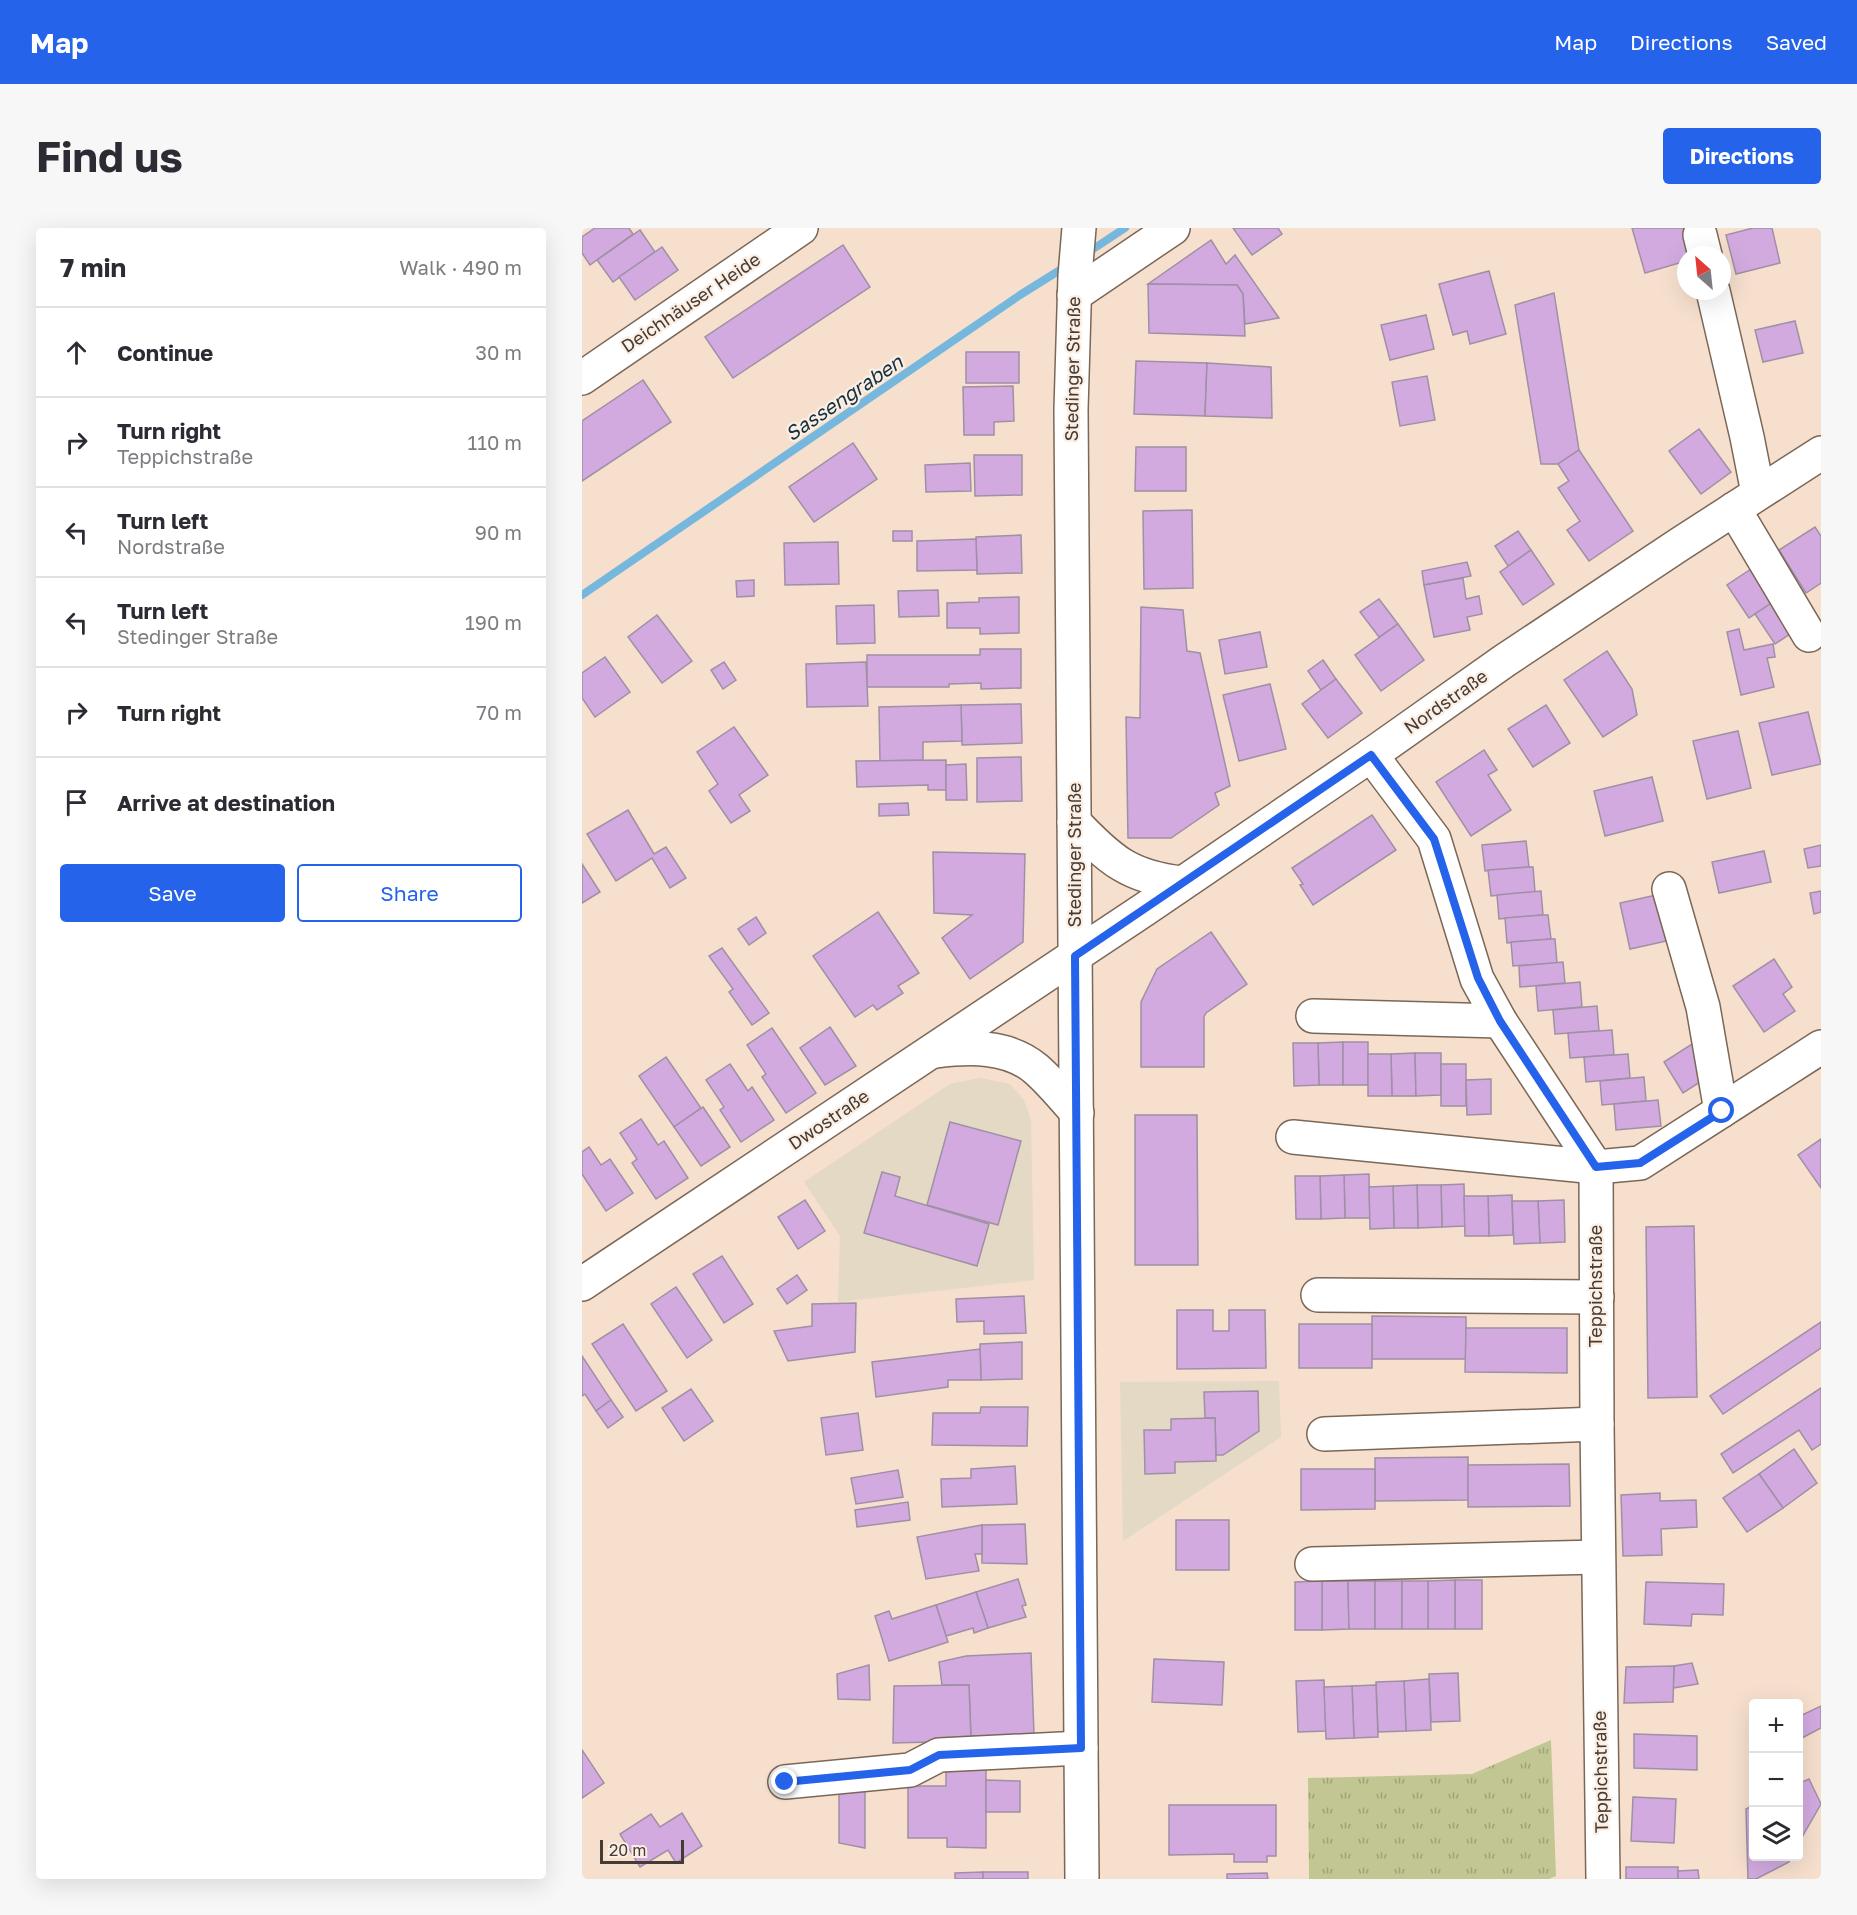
<!DOCTYPE html>
<meta charset="utf-8">
<style>
body{margin:0;font-family:"Golos Text",sans-serif;background:#f7f7f7;color:#2b2b33}
.controls{position:absolute;right:18px;bottom:18px;display:grid;overflow:hidden;border-radius:6px;box-shadow:0 6px 24px #0002}
.controls button{width:54px;height:54px;display:grid;place-items:center;padding:0;border:0;border-bottom:2px solid #e1e1e2;background:#fff;color:#2b2b33;font:30px sans-serif}
.compass{position:absolute;left:1095px;top:18px;width:54px;height:54px;border-radius:50%;background:#fff;box-shadow:0 6px 24px #0002;rotate:333deg}
.scale{position:absolute;left:18px;bottom:15px;width:84px;box-sizing:border-box;padding-left:6px;border:3px solid #443b34;border-top:0;font-size:16px;line-height:21px;white-space:nowrap;color:#443b34;-webkit-text-stroke:4px #fceee3;paint-order:stroke}
.stop{position:absolute;width:18px;height:18px;margin:-14px;border:4px solid #2563eb;border-radius:50%;background:#fff}
.stop.end{background:#2563eb;border-color:#fff;box-shadow:0 2px 6px #0008}
.list{margin:0;padding:0;list-style:none}
h2{display:flex;justify-content:space-between;align-items:center;height:78px;margin:0;padding:0 24px;font-size:26px}
h2 small{font-size:20px;font-weight:400;color:#7c7c81}
.list li{display:grid;grid-template-columns:39px 1fr auto;gap:18px;align-items:center;box-sizing:border-box;height:90px;padding:0 24px;border-top:2px solid #e1e1e2}
.list b{display:block;font-size:22px;white-space:nowrap}
.list p{margin:0;font-size:20px;white-space:nowrap;color:#7c7c81}
.list em{font-size:20px;font-style:normal;color:#7c7c81}
.actions{display:flex;gap:12px;padding:18px 24px}
.actions a{flex:1;padding:14px 0;border:2px solid #2563eb;border-radius:6px;text-align:center;font-size:21px;color:#2563eb}
.actions .main{background:#2563eb;color:#fff}
.icon{flex:none;width:33px;height:33px;fill:none;stroke:currentColor;stroke-width:2;stroke-linecap:round;stroke-linejoin:round}
.map{position:relative;flex:none;width:1239px;height:1651px;overflow:hidden;border-radius:6px}
header{display:flex;align-items:center;gap:36px;box-sizing:border-box;height:84px;padding:0 30px;background:#2563eb;color:#fff}
header strong{font-size:28px}
nav{display:flex;gap:33px;margin-inline-start:auto;font-size:21px}
.intro{display:flex;align-items:center;justify-content:space-between;box-sizing:border-box;height:144px;padding:0 36px}
h1{margin:0;font-size:42px}
.button{padding:15px 27px;border-radius:6px;background:#2563eb;color:#fff;font-size:21px;font-weight:700}
main{display:flex;gap:36px;padding:0 36px}
aside{flex:1;background:#fff;border-radius:6px;box-shadow:0 6px 24px #0002}
.map>svg:first-child{display:block}
.commercial{fill:#e3d9c4}
.park{fill:url(#park-tufts)}
.lines{fill:none;stroke-linecap:round;stroke-linejoin:round}
.stream{stroke:#76b7de;stroke-width:8}
.building{fill:#d2aae0;stroke:#9f90a5;stroke-width:1.5}
.minor-casing{stroke:#7b6757;stroke-width:36}
.major-casing{stroke:#7b6757;stroke-width:36}
.minor{stroke:#fff;stroke-width:33}
.major{stroke:#fff;stroke-width:33}
.route{stroke:#2563eb;stroke-width:8}
.labels{text-anchor:middle;stroke-width:4.5;stroke-linejoin:round;paint-order:stroke}
.street-label{font-size:18px;fill:#443b34;stroke:#fceee3}
.water-label{font-size:20px;font-style:italic;fill:#133141;stroke:#fceee3}
</style>
<header>
<strong>Map</strong>
<nav><a>Map</a><a>Directions</a><a>Saved</a></nav>
</header>
<div class="intro"><h1>Find us</h1><a class="button">Directions</a></div>
<main>
<aside>
<h2>7 min<small>Walk · 490 m</small></h2>
<ul class="list">
<li><svg class="icon" aria-label="ahead" viewBox="0 0 24 24"><path d="M12 20V5M6 11l6-6 6 6"/></svg><div><b>Continue</b></div><em>30 m</em></li>
<li><svg class="icon" aria-label="right" viewBox="0 0 24 24"><path d="M7 20v-9h11M14 6l5 5-5 5"/></svg><div><b>Turn right</b><p>Teppichstraße</p></div><em>110 m</em></li>
<li><svg class="icon" aria-label="left" viewBox="0 0 24 24"><path d="M17 20v-9H6M10 6l-5 5 5 5"/></svg><div><b>Turn left</b><p>Nordstraße</p></div><em>90 m</em></li>
<li><svg class="icon" aria-label="left" viewBox="0 0 24 24"><path d="M17 20v-9H6M10 6l-5 5 5 5"/></svg><div><b>Turn left</b><p>Stedinger Straße</p></div><em>190 m</em></li>
<li><svg class="icon" aria-label="right" viewBox="0 0 24 24"><path d="M7 20v-9h11M14 6l5 5-5 5"/></svg><div><b>Turn right</b></div><em>70 m</em></li>
<li><svg class="icon" aria-label="arrive" viewBox="0 0 24 24"><path d="M6 21V4h12l-3 4 3 4H6"/></svg><div><b>Arrive at destination</b></div></li>
</ul>
<div class="actions"><a class="main">Save</a><a>Share</a></div>
</aside>
<div class="map">
<svg width="1239" height="1651" viewBox="0 0 1239 1651">
<defs>
<pattern id="park-tufts" width="24" height="20" patternUnits="userSpaceOnUse" patternTransform="scale(1.5)"><rect width="24" height="20" fill="#c2c693"/><path d="M3 7l-1-3M5 7V3M7 7l1-3M15 17l-1-3M17 17v-4M19 17l1-3" fill="none" stroke="#9fa279"/></pattern>
</defs>
<rect width="100%" height="100%" fill="#f6dfcd"/>
<!-- commercial -->
<g class="commercial">
<polygon points="398,850 428,856 442,872 449,892 452,1052 256,1074 258,1008 222,954 368,856"/>
<polygon points="697,1153 699,1209 541,1313 538,1154"/>
</g>
<!-- park -->
<polygon class="park" points="969,1512 974,1648 967,1651 727,1651 726,1550 890,1546"/>
<g class="lines">
<!-- stream -->
<g class="stream">
<polyline points="505,25 543,0"/>
<polyline points="0,367 438,67 486,37"/>
</g>
</g>
<!-- building -->
<g class="building">
<polygon points="13,0 47,0 51,6 8,37 0,25 0,9"/>
<polygon points="651,0 696,0 700,6 670,27"/>
<polygon points="1050,0 1105,0 1113,27 1104,27 1104,33 1063,45"/>
<polygon points="1171,0 1190,0 1198,35 1154,46 1144,7"/>
<polygon points="58,2 73,24 31,54 15,32"/>
<polygon points="629,12 644,36 653,27 697,90 663,96 661,66 655,57 566,56"/>
<polygon points="261,17 288,59 151,150 123,109"/>
<polygon points="80,19 96,42 53,72 37,49"/>
<polygon points="907,43 924,106 888,116 885,103 871,107 857,56"/>
<polygon points="566,56 655,57 661,66 663,108 567,105"/>
<polygon points="972,65 997,222 976,236 959,236 933,77"/>
<polygon points="844,87 852,121 808,132 799,97"/>
<polygon points="1213,93 1221,125 1181,134 1173,102"/>
<rect x="384" y="124" width="53" height="31"/>
<polygon points="554,133 625,135 623,188 552,186"/>
<polygon points="625,135 689,139 690,190 623,188"/>
<polygon points="845,148 853,192 818,198 810,154"/>
<polygon points="61,152 89,194 0,253 0,193"/>
<polygon points="431,158 432,193 412,194 412,207 382,207 381,159"/>
<polygon points="1117,201 1149,244 1119,266 1087,223"/>
<polygon points="271,215 295,251 232,294 207,259"/>
<polygon points="554,219 604,219 604,263 553,263"/>
<polygon points="997,222 1051,303 1007,333 985,302 998,293 976,260 987,253 976,236"/>
<polygon points="392,227 440,227 440,267 393,268"/>
<polygon points="388,235 389,263 344,264 343,237"/>
<polygon points="610,282 611,360 562,361 561,283"/>
<polygon points="1233,299 1239,308 1239,355 1224,365 1197,322"/>
<rect x="311" y="303" width="19" height="10"/>
<polygon points="936,303 949,322 926,338 913,318"/>
<polygon points="439,307 440,345 395,346 394,309"/>
<polygon points="394,311 395,342 335,343 335,313"/>
<polygon points="256,314 257,356 203,357 202,315"/>
<polygon points="949,322 972,356 941,377 918,344"/>
<polygon points="885,334 889,348 842,357 840,343"/>
<polygon points="1175,337 1197,370 1167,390 1145,357"/>
<polygon points="881,350 884,371 897,368 900,386 885,389 888,402 852,409 842,357"/>
<polygon points="172,352 172,368 155,369 154,353"/>
<polygon points="356,362 357,388 317,389 316,363"/>
<polygon points="437,369 437,405 398,406 398,400 365,400 365,375 397,374 397,370"/>
<polygon points="1197,370 1217,400 1193,416 1173,386"/>
<polygon points="797,371 816,396 797,409 778,384"/>
<polygon points="292,377 293,415 255,416 254,378"/>
<polygon points="559,379 601,382 605,423 618,425 648,558 633,565 637,577 589,610 546,610 544,489 558,490"/>
<polygon points="75,387 110,433 80,455 46,409"/>
<polygon points="816,396 842,432 799,463 773,427"/>
<polygon points="1157,401 1162,422 1191,416 1193,429 1185,430 1192,459 1159,467 1145,404"/>
<polygon points="678,404 685,439 643,446 637,412"/>
<polygon points="398,421 439,421 439,460 399,461 399,455 367,456 367,459 285,459 285,427 398,427"/>
<polygon points="1025,423 1050,461 1055,487 1021,509 982,452"/>
<polygon points="23,429 48,464 13,489 0,470 0,445"/>
<polygon points="741,432 754,451 739,462 726,443"/>
<polygon points="142,434 154,452 141,461 129,442"/>
<polygon points="284,434 286,478 225,479 224,436"/>
<polygon points="754,451 780,485 746,510 720,476"/>
<polygon points="688,456 704,521 657,533 641,467"/>
<polygon points="439,476 440,515 380,517 379,477"/>
<polygon points="379,477 380,513 341,514 341,532 298,533 297,479"/>
<polygon points="964,477 988,515 951,539 926,501"/>
<polygon points="1226,484 1239,536 1190,547 1177,495"/>
<polygon points="152,499 186,547 157,567 168,583 149,595 127,563 136,556 115,524"/>
<polygon points="1156,503 1169,560 1125,571 1111,513"/>
<polygon points="902,522 915,542 906,547 929,582 889,608 854,554"/>
<polygon points="439,529 440,573 395,574 395,530"/>
<polygon points="364,532 364,562 346,562 346,557 275,559 274,533"/>
<polygon points="384,536 385,572 364,572 364,537"/>
<polygon points="1070,549 1081,593 1023,608 1012,563"/>
<polygon points="326,575 327,587 297,588 297,576"/>
<polygon points="46,582 72,626 84,619 104,650 88,660 70,630 34,653 5,606"/>
<polygon points="790,587 814,622 731,677 718,657 721,656 710,640"/>
<polygon points="944,613 947,639 903,643 900,617"/>
<polygon points="1239,617 1239,638 1226,640 1222,621"/>
<polygon points="1182,623 1189,654 1137,665 1130,634"/>
<polygon points="351,624 443,626 441,714 388,751 360,710 390,687 352,685"/>
<polygon points="0,636 18,664 0,675"/>
<polygon points="947,639 951,639 953,664 909,668 906,642"/>
<polygon points="959,663 961,687 917,691 915,667"/>
<polygon points="1239,663 1239,684 1232,686 1228,665"/>
<polygon points="1079,666 1089,712 1048,721 1038,675"/>
<polygon points="296,684 337,745 316,758 321,765 295,782 291,777 273,789 231,728"/>
<polygon points="961,687 966,687 969,711 925,715 923,690"/>
<polygon points="174,689 184,705 167,717 156,701"/>
<polygon points="629,704 665,756 624,785 622,789 622,839 559,839 559,774 575,741"/>
<polygon points="969,711 973,711 975,735 931,738 929,714"/>
<polygon points="140,720 187,785 170,797 147,764 151,761 127,728"/>
<polygon points="1192,731 1210,759 1201,766 1213,783 1182,804 1151,758"/>
<polygon points="981,734 983,755 938,759 937,738"/>
<polygon points="998,754 1000,779 956,783 954,758"/>
<polygon points="1015,778 1017,803 973,806 971,782"/>
<polygon points="248,799 274,838 243,857 218,820"/>
<polygon points="190,800 234,865 204,885 180,849 184,846 165,817"/>
<polygon points="1030,802 1032,827 988,830 986,805"/>
<polygon points="761,814 761,857 737,857 736,815"/>
<rect x="761" y="814" width="25" height="43"/>
<polygon points="711,815 736,815 737,857 712,858"/>
<polygon points="1110,816 1129,847 1101,865 1082,834"/>
<polygon points="833,825 834,868 810,868 809,826"/>
<polygon points="833,825 859,825 859,867 834,868"/>
<polygon points="786,826 809,826 810,868 786,868"/>
<polygon points="1046,826 1048,850 1004,854 1002,829"/>
<polygon points="84,829 119,880 92,899 57,848"/>
<polygon points="148,836 166,863 170,859 192,892 159,914 138,882 142,879 124,852"/>
<rect x="859" y="836" width="25" height="42"/>
<polygon points="1062,849 1064,873 1020,877 1018,853"/>
<polygon points="909,851 909,886 885,887 884,852"/>
<polygon points="1076,872 1079,898 1034,902 1032,876"/>
<polygon points="121,879 148,919 119,938 92,899"/>
<polygon points="553,887 615,887 616,1037 553,1037"/>
<polygon points="59,891 76,917 82,913 106,950 74,971 50,935 55,931 38,905"/>
<polygon points="368,894 439,913 416,997 345,977"/>
<polygon points="1239,911 1239,960 1216,927"/>
<polygon points="7,919 19,937 28,931 51,965 24,983 0,946 0,924"/>
<polygon points="300,944 318,949 313,968 407,996 395,1038 282,1005"/>
<polygon points="787,946 788,990 763,990 762,947"/>
<polygon points="762,947 763,990 739,991 738,948"/>
<polygon points="713,948 738,948 739,991 714,991"/>
<polygon points="882,956 883,998 860,999 859,957"/>
<polygon points="835,957 859,957 860,999 836,1000"/>
<polygon points="835,957 836,1000 812,1000 811,958"/>
<polygon points="811,958 812,1000 788,1001 787,959"/>
<polygon points="930,967 931,1007 907,1008 906,968"/>
<polygon points="882,968 906,968 907,1008 883,1008"/>
<polygon points="223,972 243,1003 216,1021 196,989"/>
<polygon points="982,972 983,1014 958,1015 956,973"/>
<polygon points="930,973 956,973 958,1015 932,1016"/>
<polygon points="1112,998 1115,1169 1066,1170 1064,999"/>
<polygon points="140,1028 171,1076 142,1095 111,1046"/>
<polygon points="215,1047 225,1062 205,1076 195,1061"/>
<polygon points="94,1059 130,1112 105,1130 69,1076"/>
<polygon points="442,1068 444,1105 402,1106 402,1093 375,1094 374,1071"/>
<polygon points="274,1075 273,1124 206,1133 192,1103 230,1098 230,1076"/>
<polygon points="595,1082 631,1082 631,1103 647,1103 647,1082 683,1082 684,1140 595,1141"/>
<polygon points="790,1088 884,1089 884,1131 790,1131"/>
<polygon points="1239,1094 1239,1120 1141,1186 1128,1168"/>
<polygon points="41,1096 85,1163 54,1183 10,1116"/>
<rect x="717" y="1096" width="73" height="44"/>
<polygon points="884,1100 985,1100 985,1145 883,1144"/>
<polygon points="440,1114 440,1151 399,1152 398,1116"/>
<polygon points="398,1121 399,1152 366,1152 366,1159 294,1169 290,1134"/>
<polygon points="0,1128 29,1172 14,1183 3,1166 0,1168"/>
<polygon points="1239,1160 1239,1216 1230,1222 1217,1202 1151,1245 1139,1226"/>
<polygon points="109,1161 131,1193 102,1213 80,1180"/>
<polygon points="676,1163 677,1203 641,1227 634,1227 633,1190 623,1190 622,1164"/>
<polygon points="29,1172 41,1189 26,1200 14,1183"/>
<polygon points="399,1179 446,1179 445,1218 350,1217 351,1185 398,1185"/>
<polygon points="276,1185 281,1222 244,1227 239,1190"/>
<polygon points="633,1190 634,1233 593,1234 593,1245 563,1246 562,1202 589,1202 589,1191"/>
<polygon points="1212,1221 1235,1255 1201,1280 1177,1246"/>
<polygon points="886,1229 886,1272 793,1273 793,1230"/>
<polygon points="987,1236 988,1278 886,1279 886,1237"/>
<polygon points="433,1238 435,1276 360,1279 359,1251 389,1250 389,1241"/>
<polygon points="719,1241 793,1241 793,1281 719,1282"/>
<polygon points="316,1242 321,1269 274,1276 269,1250"/>
<polygon points="1177,1246 1201,1280 1165,1304 1141,1270"/>
<polygon points="1078,1265 1078,1273 1114,1272 1115,1299 1079,1301 1080,1327 1041,1328 1039,1267"/>
<polygon points="326,1274 328,1292 275,1299 273,1282"/>
<rect x="594" y="1292" width="53" height="50"/>
<polygon points="443,1296 445,1336 400,1335 400,1297"/>
<polygon points="400,1297 400,1326 393,1326 397,1343 344,1351 335,1309"/>
<polygon points="436,1351 444,1377 440,1378 444,1389 406,1400 394,1364"/>
<rect x="873" y="1352" width="27" height="49"/>
<polygon points="873,1352 873,1401 846,1401 846,1353"/>
<polygon points="740,1353 766,1353 767,1401 740,1402"/>
<polygon points="740,1353 740,1402 713,1402 713,1354"/>
<polygon points="766,1353 793,1353 793,1401 767,1401"/>
<rect x="793" y="1353" width="27" height="48"/>
<rect x="820" y="1353" width="26" height="48"/>
<polygon points="1064,1354 1142,1356 1141,1387 1110,1386 1109,1398 1062,1396"/>
<polygon points="394,1364 406,1400 392,1405 391,1400 364,1408 354,1377"/>
<polygon points="354,1377 366,1414 307,1433 293,1388 307,1383 310,1391"/>
<polygon points="449,1425 452,1507 389,1508 387,1457 360,1457 357,1434 384,1428"/>
<polygon points="572,1431 642,1434 640,1477 570,1474"/>
<polygon points="1110,1435 1116,1456 1091,1460 1092,1438"/>
<polygon points="287,1437 288,1472 256,1471 255,1446"/>
<polygon points="1092,1438 1091,1474 1042,1475 1044,1439"/>
<polygon points="876,1445 878,1493 849,1494 847,1446"/>
<polygon points="847,1451 849,1502 824,1503 822,1453"/>
<polygon points="742,1452 744,1503 716,1504 714,1453"/>
<polygon points="822,1453 824,1503 796,1504 794,1454"/>
<polygon points="387,1457 389,1513 311,1515 312,1458"/>
<polygon points="794,1457 796,1509 772,1510 770,1458"/>
<polygon points="770,1458 772,1510 744,1511 742,1459"/>
<polygon points="1239,1478 1239,1500 1220,1510 1216,1503 1216,1489"/>
<polygon points="1052,1506 1115,1508 1115,1542 1052,1540"/>
<polygon points="0,1522 22,1555 0,1570"/>
<polygon points="364,1531 404,1531 404,1620 365,1619 365,1610 326,1610 326,1558 364,1558"/>
<polygon points="1227,1551 1239,1576 1216,1616 1216,1556"/>
<polygon points="404,1552 438,1553 438,1584 404,1584"/>
<polygon points="257,1557 283,1557 283,1620 257,1615"/>
<polygon points="1051,1569 1094,1571 1092,1615 1049,1613"/>
<polygon points="587,1577 694,1577 694,1628 685,1628 685,1634 652,1634 652,1626 587,1627"/>
<polygon points="1172,1577 1172,1628 1210,1628 1207,1634 1174,1651 1166,1651 1164,1581"/>
<polygon points="100,1585 120,1618 94,1635 86,1622 58,1639 38,1606 69,1586 78,1599"/>
<rect x="1044" y="1639" width="52" height="12"/>
<polygon points="1116,1642 1117,1651 1096,1651 1096,1643"/>
<polygon points="401,1644 401,1651 373,1651 373,1645"/>
<rect x="401" y="1644" width="45" height="7"/>
<polygon points="685,1645 686,1651 645,1651 645,1646"/>
</g>
<g class="lines">
<defs>
<g id="minor">
<polyline points="1118,7 1123,27"/>
<polyline points="1131,63 1165,209 1176,265"/>
<polyline points="492,67 591,0"/>
<polyline points="0,150 219,0"/>
<polyline points="1152,281 1227,407"/>
<polyline points="789,527 852,611 895,751 918,793 1014,939 1015,1196 1021,1651"/>
<path d="M492,594C528,632 547,649 600,655"/>
<polyline points="1087,661 1121,779 1139,883"/>
<polyline points="731,788 918,793"/>
<path d="M353,823C387,819 426,817 454,841C469,854 482,870 495,885"/>
<polyline points="711,909 1014,939 1058,935 1239,819"/>
<polyline points="0,1056 563,681 789,527 922,433 1098,316 1239,225"/>
<polyline points="736,1067 1015,1069"/>
<polyline points="742,1206 1015,1196"/>
<polyline points="730,1336 1016,1329"/>
<polyline points="203,1554 328,1542 357,1527 499,1520"/>
</g>
<polyline id="major" points="497,0 493,48 489,181 500,1651"/>
</defs>
<!-- minor casing -->
<use href="#minor" class="minor-casing"/>
<!-- major casing -->
<use href="#major" class="major-casing"/>
<!-- minor -->
<use href="#minor" class="minor"/>
<!-- major -->
<use href="#major" class="major"/>
</g>
<g class="lines">
<!-- route -->
<polyline class="route" points="203,1554 328,1542 357,1527 499,1520 493,728 789,527 852,611 896,750 918,793 1014,939 1058,935 1140,883"/>
</g>
<g class="labels">
<!-- street labels -->
<g class="street-label">
<text transform="translate(109 75) rotate(-34)" y="6">Deichhäuser Heide</text>
<text transform="translate(491 141) rotate(-89)" y="6">Stedinger Straße</text>
<text transform="translate(864 474) rotate(-35)" y="6">Nordstraße</text>
<text transform="translate(493 627) rotate(-90)" y="6">Stedinger Straße</text>
<text transform="translate(247 892) rotate(-34)" y="6">Dwostraße</text>
<text transform="translate(1014 1058) rotate(-90)" y="6">Teppichstraße</text>
<text transform="translate(1019 1544) rotate(-91)" y="6">Teppichstraße</text>
</g>
<!-- water labels -->
<g class="water-label">
<text transform="translate(262 170) rotate(-34)" y="7">Sassengraben</text>
</g>
</g>
</svg>
<div class="controls">
<button>+</button>
<button>−</button>
<button><svg class="icon" aria-label="layers" viewBox="0 0 24 24"><path d="M12 4l9 5-9 5-9-5zM3 14l9 5 9-5"/></svg></button>
</div>
<svg class="compass" viewBox="-18 -18 36 36"><path d="M0-13l5 13h-10z" fill="#e53935"/><path d="M0 13l5-13h-10z" fill="#7c7c81"/></svg>
<div class="scale">20 m</div>
<div class="stop" style="left:1140px;top:883px"></div>
<div class="stop end" style="left:203px;top:1554px"></div>
</div>
</main>
